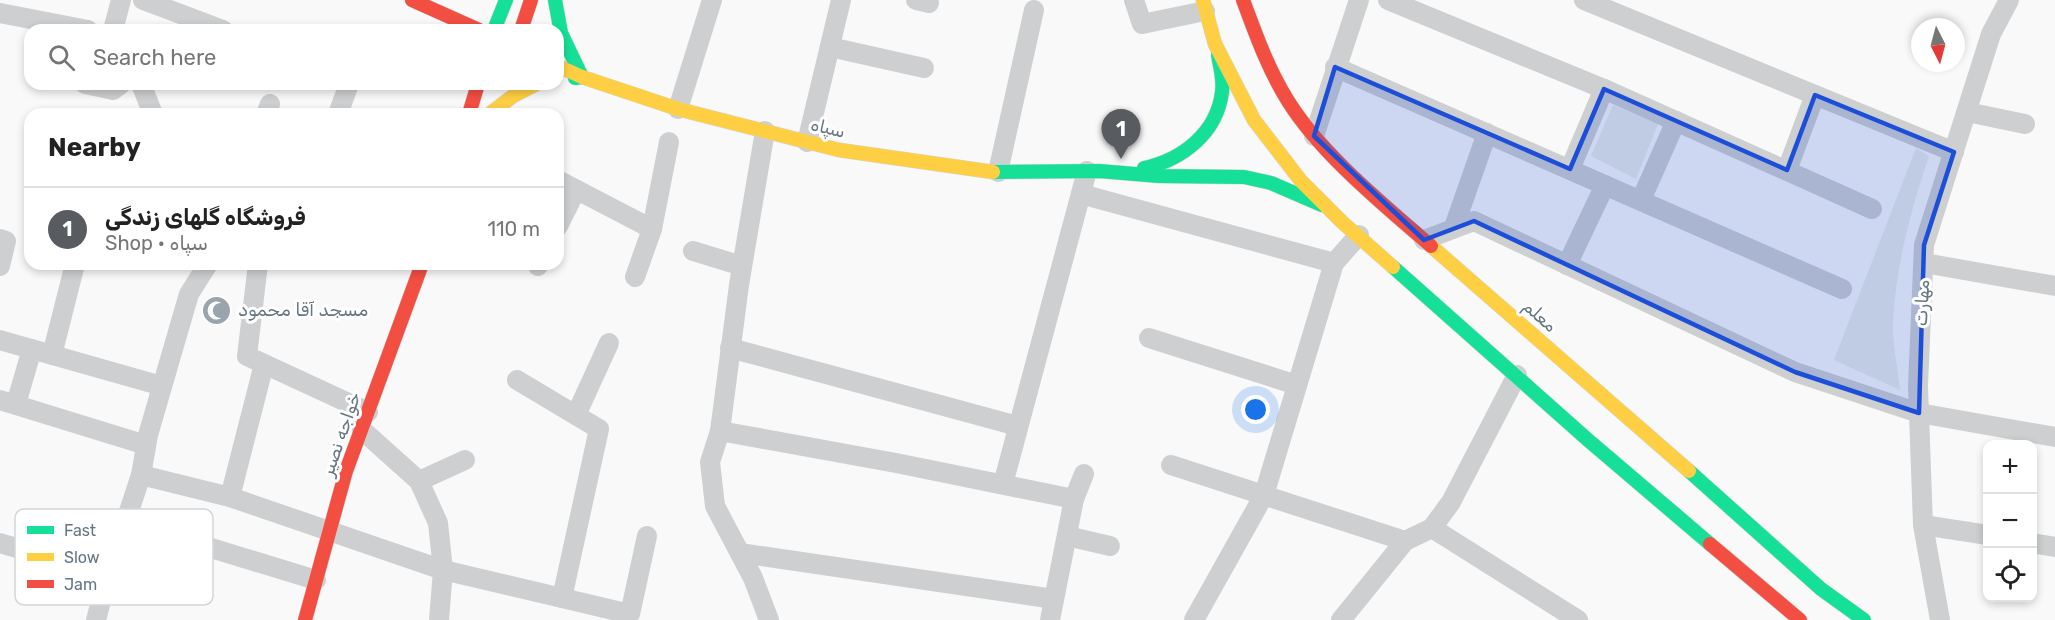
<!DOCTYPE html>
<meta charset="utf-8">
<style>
body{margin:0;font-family:Rubik,"Noto Sans Arabic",sans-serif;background:#f6f6f6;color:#222}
.controls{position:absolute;right:18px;bottom:18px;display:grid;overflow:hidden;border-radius:12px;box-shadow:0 3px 9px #0003}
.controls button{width:54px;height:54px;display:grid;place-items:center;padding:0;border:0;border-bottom:2px solid #e0e0e0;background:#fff;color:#222;font:30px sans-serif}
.compass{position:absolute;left:1911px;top:18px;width:54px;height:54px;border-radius:50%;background:#fff;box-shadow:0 3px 9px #0003;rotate:174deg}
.you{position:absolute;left:1256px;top:410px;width:21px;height:21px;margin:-15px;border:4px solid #fff;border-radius:50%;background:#1a73e8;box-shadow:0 0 0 9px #1a73e833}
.badge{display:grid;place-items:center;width:39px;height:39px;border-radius:50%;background:#585c60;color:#fff;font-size:20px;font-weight:700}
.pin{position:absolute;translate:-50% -50px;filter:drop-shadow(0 2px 3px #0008)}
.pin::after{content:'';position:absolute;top:32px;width:21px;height:18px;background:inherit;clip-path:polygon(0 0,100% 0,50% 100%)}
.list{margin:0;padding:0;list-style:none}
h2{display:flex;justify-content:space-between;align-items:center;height:78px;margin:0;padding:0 24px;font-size:26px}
h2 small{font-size:20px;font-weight:400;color:#767676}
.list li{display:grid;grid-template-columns:39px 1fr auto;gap:18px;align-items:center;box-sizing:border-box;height:84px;padding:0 24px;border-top:2px solid #e0e0e0}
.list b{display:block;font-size:22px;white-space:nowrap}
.list p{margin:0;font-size:20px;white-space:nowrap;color:#767676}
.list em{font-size:20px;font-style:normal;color:#767676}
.icon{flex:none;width:33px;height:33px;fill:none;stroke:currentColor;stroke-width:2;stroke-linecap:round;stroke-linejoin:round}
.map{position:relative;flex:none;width:2055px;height:620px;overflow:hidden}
.search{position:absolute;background:#fff;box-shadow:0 3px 9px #0003;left:24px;top:24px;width:540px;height:66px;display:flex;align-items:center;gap:15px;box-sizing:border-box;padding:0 21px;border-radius:18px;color:#767676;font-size:22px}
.panel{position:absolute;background:#fff;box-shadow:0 3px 9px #0003;left:24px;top:108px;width:540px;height:162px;border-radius:18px}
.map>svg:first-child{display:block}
.green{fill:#e8ebe6}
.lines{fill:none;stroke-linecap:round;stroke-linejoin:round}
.fast-casing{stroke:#d5d6d7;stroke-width:15}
.slow-casing{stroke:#d5d6d7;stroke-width:15}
.jam-casing{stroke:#d5d6d7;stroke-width:15}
.street{stroke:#cecfd0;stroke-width:20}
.fast{stroke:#16e098;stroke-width:14}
.slow{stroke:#ffcf43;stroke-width:14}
.jam{stroke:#f24e42;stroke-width:14}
.marked{fill:#1d4ed8;fill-opacity:0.2;stroke:#1d4ed8;stroke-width:4.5;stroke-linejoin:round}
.labels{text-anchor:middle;stroke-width:6;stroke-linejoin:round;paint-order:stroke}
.street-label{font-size:18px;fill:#657683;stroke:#fff}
.poi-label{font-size:18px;fill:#657683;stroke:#fff;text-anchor:start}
.key{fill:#fff;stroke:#d1d6da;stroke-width:1.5}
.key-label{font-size:16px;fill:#657683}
</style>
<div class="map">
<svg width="2055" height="620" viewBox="0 0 2055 620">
<rect width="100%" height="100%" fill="#f9f9f9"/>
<!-- green -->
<g class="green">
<polygon points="1613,105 1658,124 1636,179 1591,156"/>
<path d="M1916,148L1929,156C1911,209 1896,265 1893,321C1892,343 1898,368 1900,390L1834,360Z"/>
</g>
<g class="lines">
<defs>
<g id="fast">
<polyline points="555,0 561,33 582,77 575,78"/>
<polyline points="494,30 506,0"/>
<path d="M1144,168C1182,160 1217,133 1222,92C1224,80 1220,67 1218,55"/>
<polyline points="993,172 1099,171 1159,176 1244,177 1271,183 1322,205"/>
<polyline points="1393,267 1588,440 1710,544"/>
<polyline points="1689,471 1821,589 1864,620"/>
</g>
<g id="slow">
<polyline points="1203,0 1215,44 1254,120 1301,181 1342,222 1393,267"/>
<polyline points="558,66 582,77 678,109 839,150 993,172"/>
<polyline points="492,112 513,96 536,84"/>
<polyline points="1431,246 1689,471"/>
</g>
<g id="jam">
<polyline points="412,0 479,30"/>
<path d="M1243,0C1256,35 1268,69 1288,101C1321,154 1384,205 1431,246"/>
<polyline points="521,30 531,0"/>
<polyline points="469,114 478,84"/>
<polyline points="1710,544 1800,620"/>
<polyline points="305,620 346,471 422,264"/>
</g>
</defs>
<!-- fast casing -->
<use href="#fast" class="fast-casing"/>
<!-- slow casing -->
<use href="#slow" class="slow-casing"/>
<!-- jam casing -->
<use href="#jam" class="jam-casing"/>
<!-- street -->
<g class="street">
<polyline points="143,0 223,30"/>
<polyline points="916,0 929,3"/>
<polyline points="1134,0 1142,24 1205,11"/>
<polyline points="1388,0 1604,89 1872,209"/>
<polyline points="1584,0 1954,152"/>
<polyline points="0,13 88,30"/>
<polyline points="113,30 121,0"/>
<polyline points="830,47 924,68"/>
<polyline points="1335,67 1842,289"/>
<polyline points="85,84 113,90 121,84"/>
<polyline points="141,84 153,114"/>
<polyline points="678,109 712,0"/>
<polyline points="1967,112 2025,124"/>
<polyline points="266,114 270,104"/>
<polyline points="338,114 349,84"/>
<polyline points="765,131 739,285 720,431 896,463 1074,499"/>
<polyline points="1314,136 1359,0"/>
<polyline points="807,142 841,0"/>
<polyline points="1570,169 1604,89"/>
<polyline points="1787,170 1815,95"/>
<polyline points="998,172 1034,10"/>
<polyline points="558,180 652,229"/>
<polyline points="1081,194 1334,263"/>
<polyline points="1641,200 1676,121"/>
<polyline points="558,226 576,190"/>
<polyline points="1454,227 1487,133"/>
<polyline points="0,239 6,241 0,266"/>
<polyline points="1424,240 1474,221 1795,372 1919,413 2055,437"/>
<polyline points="693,251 742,266"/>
<polyline points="1924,263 2055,286"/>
<polyline points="258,264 247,356 368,412"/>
<polyline points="1567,265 1605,185"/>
<polyline points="538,266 539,264"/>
<polyline points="635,277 652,229 669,142"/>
<polyline points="1149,338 1297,385"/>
<polyline points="0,340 162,386"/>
<polyline points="730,348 1018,426"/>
<polyline points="52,355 75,264"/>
<polyline points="517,380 599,429 562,598"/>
<polyline points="0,400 146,445"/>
<polyline points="16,404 32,349"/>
<polyline points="576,415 609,343"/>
<polyline points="361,429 419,481 438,523 443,570 439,620"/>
<polyline points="720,431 710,462 715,506 753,578 769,620"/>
<polyline points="1171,465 1405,541"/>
<polyline points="141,475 230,497 443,570 630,614 647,536"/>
<polyline points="419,481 465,460"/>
<polyline points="1003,484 1087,171"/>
<polyline points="230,497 264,364"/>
<polyline points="126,522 316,580"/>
<polyline points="1923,525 1988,535"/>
<polyline points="1432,528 1578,620"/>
<polyline points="1067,536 1110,546"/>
<polyline points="0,543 108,575"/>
<polyline points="2032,543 2055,547"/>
<polyline points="740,553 1054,599"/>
<polyline points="113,561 141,569 138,580 181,594"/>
<polyline points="96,620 108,575 141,475 148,435 189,294 208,264"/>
<polyline points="1050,620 1074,499 1084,474"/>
<polyline points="1194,620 1264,495 1334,263 1359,235"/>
<polyline points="1341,620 1405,541 1432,528 1451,502 1517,375"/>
<polyline points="1940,620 1923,525 1918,386 1924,245 1991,34 2009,0"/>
</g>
<!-- fast -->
<use href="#fast" class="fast"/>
<!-- slow -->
<use href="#slow" class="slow"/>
<!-- jam -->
<use href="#jam" class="jam"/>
</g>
<!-- marked area -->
<path class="marked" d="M1335,67L1570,169L1604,89L1787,170L1815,95L1954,152L1924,245L1919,413L1795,372L1474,221L1424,240L1314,136Z"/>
<!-- icons -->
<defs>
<symbol id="mosque-disc" viewBox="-11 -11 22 22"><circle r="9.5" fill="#99a4ac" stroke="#fff"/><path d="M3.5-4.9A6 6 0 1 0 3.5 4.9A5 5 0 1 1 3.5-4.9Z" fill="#fff"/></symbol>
</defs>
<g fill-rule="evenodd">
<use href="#mosque-disc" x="200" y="294" width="33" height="33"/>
</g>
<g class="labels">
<!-- street labels -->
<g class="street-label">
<text transform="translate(828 128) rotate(13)" y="6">سپاه</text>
<text transform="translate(1922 303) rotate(-87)" y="6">مهارت</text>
<text transform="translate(1540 316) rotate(41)" y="6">معلم</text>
<text transform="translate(341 434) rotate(-71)" y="6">خواجه نصیر</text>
</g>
<!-- poi labels -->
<g class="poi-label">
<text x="238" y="316">مسجد آقا محمود</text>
</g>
</g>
<!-- legend -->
<rect x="15" y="509" width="198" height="96" rx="9" class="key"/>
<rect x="27" y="526" width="27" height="8" fill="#16e098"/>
<rect x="27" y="553" width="27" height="8" fill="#ffcf43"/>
<rect x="27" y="580" width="27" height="8" fill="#f24e42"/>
<g class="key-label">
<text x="64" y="536">Fast</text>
<text x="64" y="563">Slow</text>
<text x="64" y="590">Jam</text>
</g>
</svg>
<div class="controls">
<button>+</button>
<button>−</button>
<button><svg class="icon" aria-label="locate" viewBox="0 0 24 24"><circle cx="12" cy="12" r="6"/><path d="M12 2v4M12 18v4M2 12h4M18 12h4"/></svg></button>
</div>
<svg class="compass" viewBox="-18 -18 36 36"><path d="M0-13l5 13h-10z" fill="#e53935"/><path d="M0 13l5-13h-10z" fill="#767676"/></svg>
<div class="you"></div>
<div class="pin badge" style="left:1121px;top:159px">1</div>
<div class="search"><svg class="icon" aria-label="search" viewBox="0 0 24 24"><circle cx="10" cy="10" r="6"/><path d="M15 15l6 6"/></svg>Search here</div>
<section class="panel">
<h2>Nearby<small></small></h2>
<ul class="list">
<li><span class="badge">1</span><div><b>فروشگاه گلهای زندگی</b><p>Shop · سپاه</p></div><em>110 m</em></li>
</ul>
</section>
</div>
